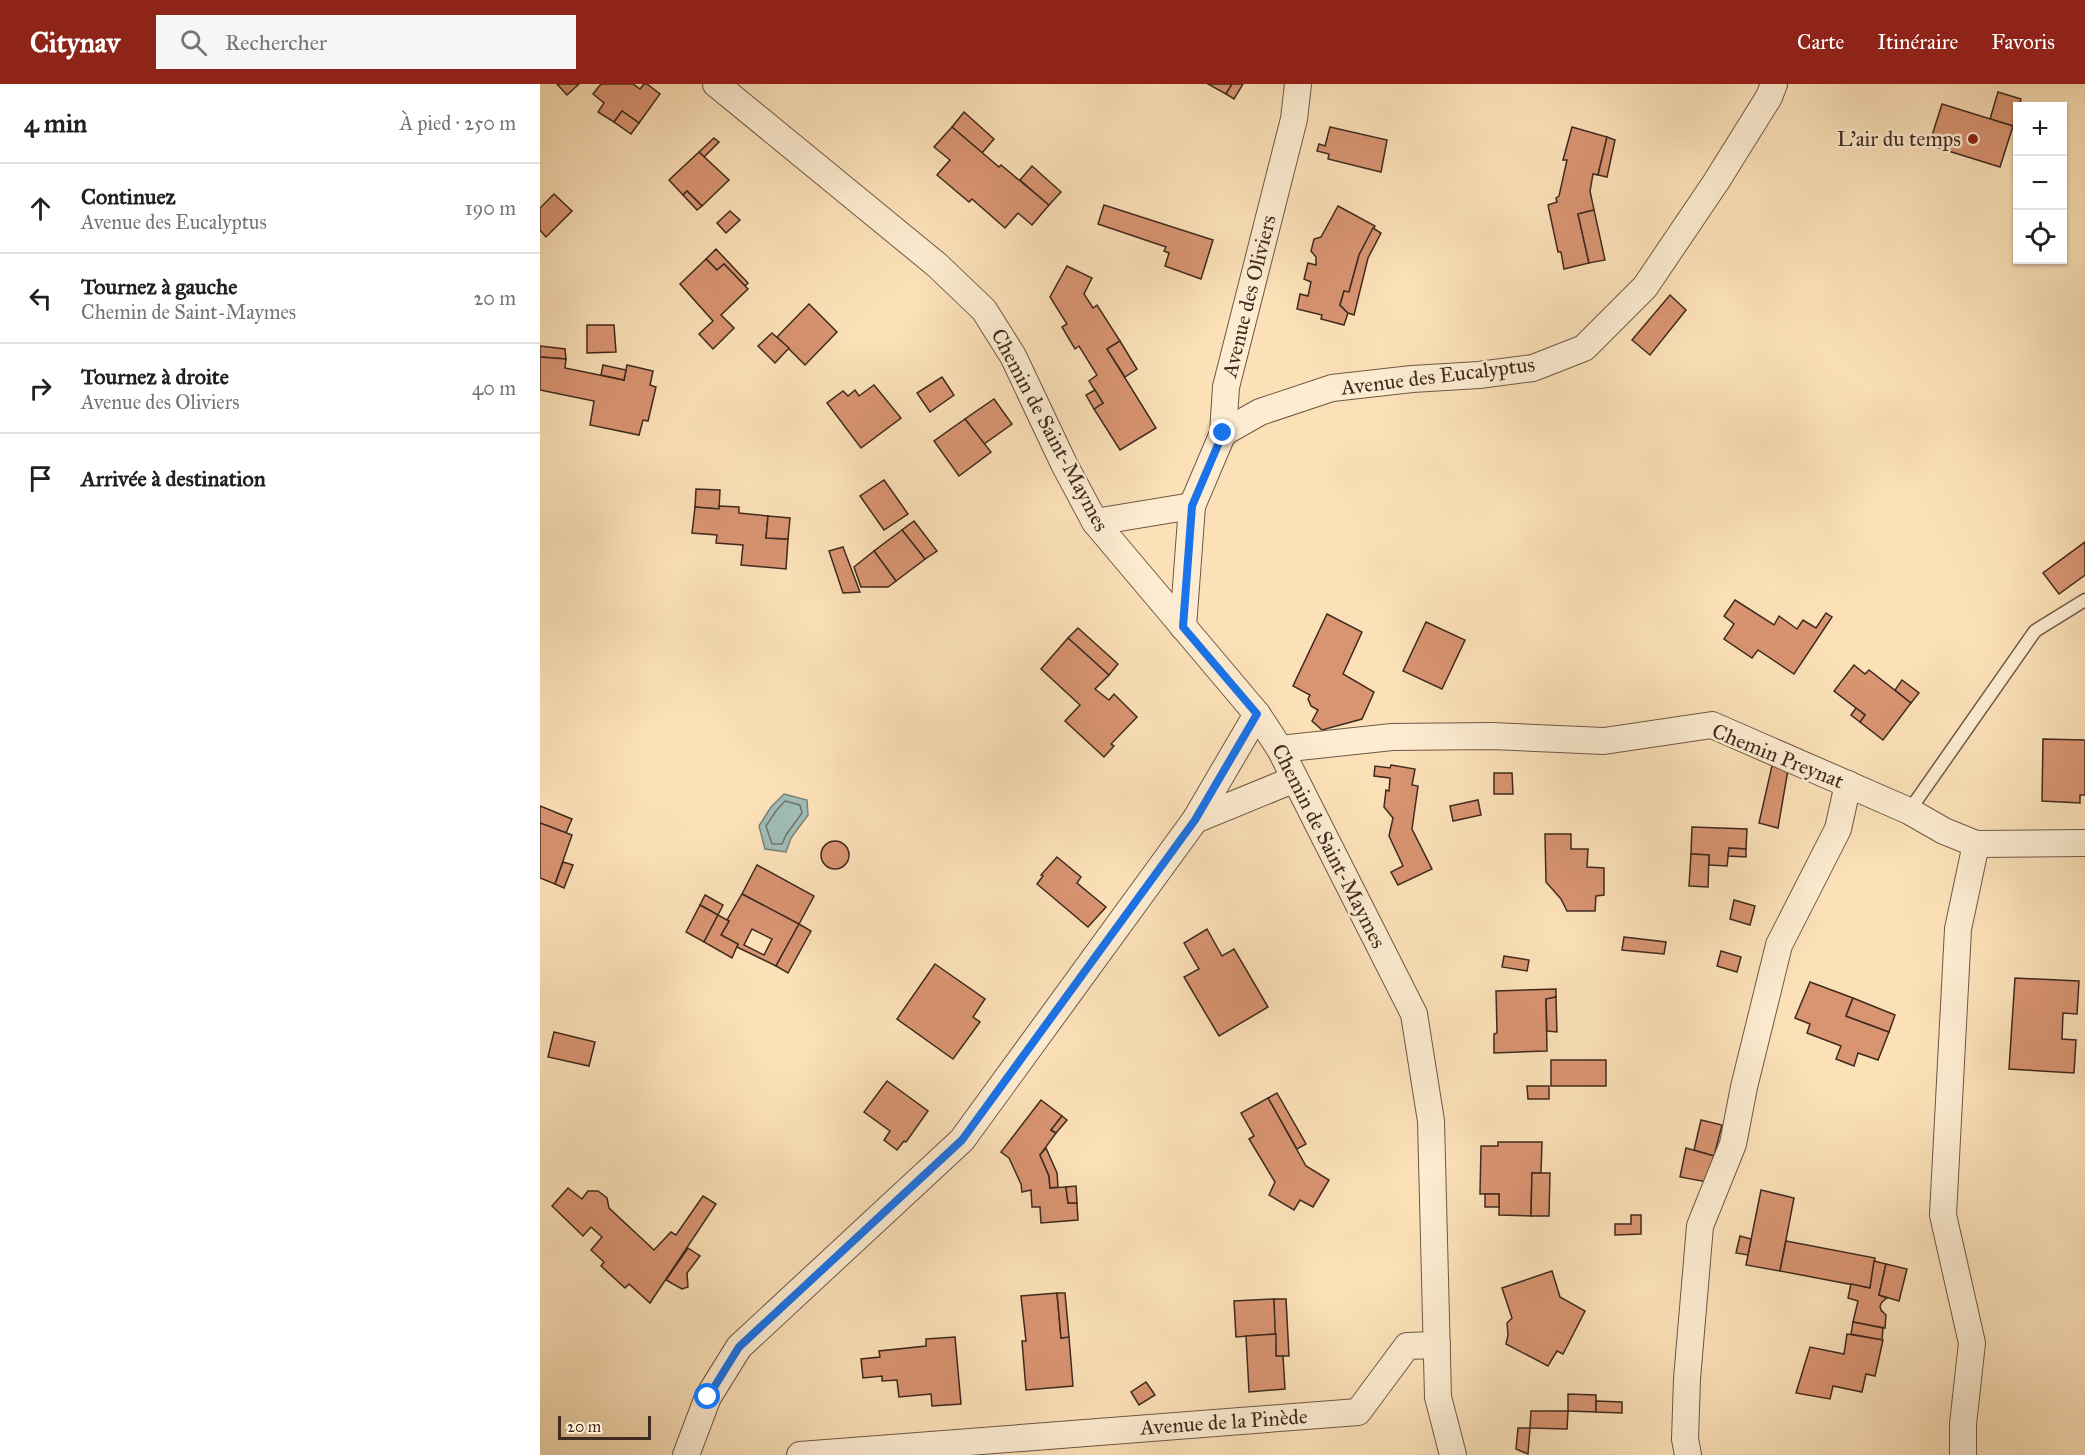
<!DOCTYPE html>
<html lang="fr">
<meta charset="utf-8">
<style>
body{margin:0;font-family:"IM FELL Great Primer",serif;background:#f6f6f6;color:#202124}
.controls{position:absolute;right:18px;top:18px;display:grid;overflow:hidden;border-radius:0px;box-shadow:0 2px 4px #0004}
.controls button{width:54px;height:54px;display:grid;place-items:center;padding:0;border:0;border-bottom:2px solid #e0e0e0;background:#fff;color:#202124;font:30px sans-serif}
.scale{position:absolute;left:18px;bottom:15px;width:93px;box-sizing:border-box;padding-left:6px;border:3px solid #3e2a1f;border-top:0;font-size:16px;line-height:21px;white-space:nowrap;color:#3e2a1f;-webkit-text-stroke:4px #fdecd1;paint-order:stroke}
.stop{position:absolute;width:18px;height:18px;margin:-14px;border:4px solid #1a73e8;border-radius:50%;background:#fff}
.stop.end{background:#1a73e8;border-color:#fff;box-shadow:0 2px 6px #0008}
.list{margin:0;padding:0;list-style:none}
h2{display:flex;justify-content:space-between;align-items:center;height:78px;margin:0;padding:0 24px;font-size:26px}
h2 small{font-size:20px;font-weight:400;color:#757577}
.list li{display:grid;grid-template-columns:39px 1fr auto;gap:18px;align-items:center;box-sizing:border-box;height:90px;padding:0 24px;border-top:2px solid #e0e0e0}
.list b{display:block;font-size:22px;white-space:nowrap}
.list p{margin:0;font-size:20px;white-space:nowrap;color:#757577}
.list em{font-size:20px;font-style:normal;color:#757577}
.icon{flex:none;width:33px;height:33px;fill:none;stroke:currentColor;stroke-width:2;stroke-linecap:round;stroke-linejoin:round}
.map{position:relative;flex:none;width:1545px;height:1371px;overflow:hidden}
header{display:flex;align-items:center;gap:36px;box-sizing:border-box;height:84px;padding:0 30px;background:#8f2418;color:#fff}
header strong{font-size:28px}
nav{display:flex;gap:33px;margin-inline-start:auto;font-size:21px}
.search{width:420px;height:54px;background:#f6f6f6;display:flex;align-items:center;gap:15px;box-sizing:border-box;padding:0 21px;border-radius:0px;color:#757577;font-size:22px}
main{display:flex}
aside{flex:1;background:#fff}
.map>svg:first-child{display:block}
.water{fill:#a0bcb5;stroke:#798279;stroke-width:1.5}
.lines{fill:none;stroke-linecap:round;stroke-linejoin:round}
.shore{stroke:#6f736a;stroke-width:1.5}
.building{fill:#d99472;stroke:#3e2a1f;stroke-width:1.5;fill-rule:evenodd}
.service-casing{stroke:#6e5845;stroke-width:15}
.minor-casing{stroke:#6e5845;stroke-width:28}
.service{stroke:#fdecd1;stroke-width:12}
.minor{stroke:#fdecd1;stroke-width:26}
.route{stroke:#1a73e8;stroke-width:8}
.poi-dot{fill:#8f2418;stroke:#fdecd1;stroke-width:2}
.labels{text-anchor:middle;stroke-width:5;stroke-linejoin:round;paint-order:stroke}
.poi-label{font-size:21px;fill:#3e2a1f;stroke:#fdecd1;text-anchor:end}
.street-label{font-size:21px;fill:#3e2a1f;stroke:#fdecd1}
</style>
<header>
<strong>Citynav</strong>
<div class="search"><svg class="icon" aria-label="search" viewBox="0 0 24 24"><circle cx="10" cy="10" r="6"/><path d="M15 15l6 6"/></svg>Rechercher</div>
<nav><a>Carte</a><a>Itinéraire</a><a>Favoris</a></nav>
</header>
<main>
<aside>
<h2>4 min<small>À pied · 250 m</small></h2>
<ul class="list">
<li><svg class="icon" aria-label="ahead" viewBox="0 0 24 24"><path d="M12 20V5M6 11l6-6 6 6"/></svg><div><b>Continuez</b><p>Avenue des Eucalyptus</p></div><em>190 m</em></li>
<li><svg class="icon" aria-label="left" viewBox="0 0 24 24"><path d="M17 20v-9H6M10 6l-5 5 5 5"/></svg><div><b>Tournez à gauche</b><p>Chemin de Saint-Maymes</p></div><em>20 m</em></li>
<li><svg class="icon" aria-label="right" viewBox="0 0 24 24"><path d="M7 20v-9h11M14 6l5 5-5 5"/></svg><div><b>Tournez à droite</b><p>Avenue des Oliviers</p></div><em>40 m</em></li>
<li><svg class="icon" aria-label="arrive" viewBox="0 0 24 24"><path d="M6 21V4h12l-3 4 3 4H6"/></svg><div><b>Arrivée à destination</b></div></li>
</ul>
</aside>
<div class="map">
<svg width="1545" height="1371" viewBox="0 0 1545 1371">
<rect width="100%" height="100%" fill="#fce1b8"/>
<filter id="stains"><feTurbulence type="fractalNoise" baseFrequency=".00333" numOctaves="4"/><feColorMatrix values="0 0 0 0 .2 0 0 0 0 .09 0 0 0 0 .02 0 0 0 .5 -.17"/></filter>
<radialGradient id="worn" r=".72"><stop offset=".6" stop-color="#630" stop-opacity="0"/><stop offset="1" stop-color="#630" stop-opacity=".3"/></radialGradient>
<!-- water -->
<polygon class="water" points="244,710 267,716 268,731 251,754 246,768 225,765 219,742 231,723"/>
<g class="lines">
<!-- shore -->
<polygon class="shore" points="245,717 260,721 262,729 246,751 242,760 232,760 226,742 236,727"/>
</g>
<!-- building -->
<g class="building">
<polygon points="17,0 39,0 27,11"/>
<polygon points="61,0 93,0 100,5 104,0 107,0 120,10 99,39 82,27 74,38 58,28 64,19 53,10"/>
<polygon points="668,0 692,0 686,10"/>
<polygon points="692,0 703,0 694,15 686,10"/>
<polygon points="1458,8 1481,15 1473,42 1450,35"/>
<polygon points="1402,20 1473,42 1460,83 1389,61"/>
<polygon points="82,27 99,39 91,50 74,38"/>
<polygon points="424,28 454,55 442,69 412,43"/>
<polygon points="412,43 459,83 461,81 509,121 492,141 478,129 465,144 432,115 429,118 397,91 410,76 394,63"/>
<polygon points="790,43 847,56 841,88 788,75 789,70 777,67 779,60 785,62"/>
<polygon points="1032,43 1067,53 1058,91 1053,90 1050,107 1054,126 1038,130 1049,179 1024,185 1021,168 1018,168 1008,121 1017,118 1016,114 1019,112 1027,76 1023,76"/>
<polygon points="1067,53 1075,56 1067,93 1058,91"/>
<polygon points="174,54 179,58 164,73 159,68"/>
<polygon points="159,68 189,96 162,122 147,107 143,111 129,96"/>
<polygon points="492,82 521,108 509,121 480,96"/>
<polygon points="147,107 162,122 157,126 143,111"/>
<polygon points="14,110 32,127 6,153 0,146 0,124"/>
<polygon points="564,121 673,156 661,195 625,182 629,169 624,167 626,163 558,140"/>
<polygon points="798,122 835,142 819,171 809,208 804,207 800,221 808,229 804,241 781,235 782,231 757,225 760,210 768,212 771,198 764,195 768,179 776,181 776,173 771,167 774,155 781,153"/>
<polygon points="1054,126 1065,176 1049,179 1038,130"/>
<polygon points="190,127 200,136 186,149 177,139"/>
<polygon points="833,144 841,149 828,174 814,231 808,229 800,221 804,207 809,208 819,171"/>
<polygon points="176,165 208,199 205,202 184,180 177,186 166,175"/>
<polygon points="166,175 177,186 184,180 208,205 181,231 194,244 173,265 159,250 173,237 140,200"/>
<polygon points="527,182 552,194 544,210 553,224 557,221 580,257 567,265 616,344 580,366 554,325 563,319 549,297 557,291 539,262 535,265 522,243 527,240 510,213"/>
<polygon points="1130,211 1146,226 1110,271 1092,256"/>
<polygon points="269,220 297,248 265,281 237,253"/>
<polygon points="47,241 74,241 76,268 47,269"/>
<polygon points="232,249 249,264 235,279 218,262"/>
<polygon points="580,257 597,285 585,293 567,265"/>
<polygon points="0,262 25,265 26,275 0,273"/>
<polygon points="0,273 26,275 25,284 84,296 87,281 113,287 110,301 116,303 108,337 103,336 99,351 50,341 54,317 0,306"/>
<polygon points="63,281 86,286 84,296 61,291"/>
<polygon points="402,293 414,311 390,328 377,309"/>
<polygon points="334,301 361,334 321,364 287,319 303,307 308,312 315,306 319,312"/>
<polygon points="555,306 563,319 554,325 546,311"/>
<polygon points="454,315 472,340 444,360 425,335"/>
<polygon points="425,335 451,368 419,392 394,357"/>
<polygon points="344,396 368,430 344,446 320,412"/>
<polygon points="156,405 180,406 179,425 155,423"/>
<polygon points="179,422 199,423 199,429 228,432 226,454 248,455 246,485 201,481 203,461 176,459 177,451 152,449 155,423 179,425"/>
<polygon points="228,432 250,434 248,455 226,454"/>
<polygon points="374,437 397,467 385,475 362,446"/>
<polygon points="362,446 385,475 356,497 334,467"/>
<polygon points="1545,458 1545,491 1519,510 1503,489"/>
<polygon points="303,463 320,508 303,509 289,467"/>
<polygon points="334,467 356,497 348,503 321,503 314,483"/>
<polygon points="1195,516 1234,541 1239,532 1257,545 1263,536 1276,544 1286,529 1292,533 1254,590 1218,566 1212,574 1184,555 1194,540 1184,532"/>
<polygon points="787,530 822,548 803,590 834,608 822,635 782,646 772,637 778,626 771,622 768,615 770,611 753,602"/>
<polygon points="886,538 925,556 902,605 863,587"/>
<polygon points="538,544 578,580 569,591 528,554"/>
<polygon points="528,554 569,591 555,605 569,616 574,610 597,633 571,660 574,662 564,673 525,637 540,621 501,585"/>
<polygon points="1314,581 1325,590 1329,586 1371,619 1343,656 1320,638 1325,631 1294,607"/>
<polygon points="1362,596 1379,609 1371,619 1355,606"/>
<polygon points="1316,624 1325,631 1320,638 1311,631"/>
<polygon points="1503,655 1545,656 1545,711 1540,711 1540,719 1502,717"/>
<polygon points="1234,673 1249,680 1238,744 1219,739"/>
<polygon points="851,681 875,685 872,701 878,702 872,745 892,785 858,801 851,788 863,782 849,752 853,734 844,723 846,706 849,707 850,694 834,692 835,682 850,684"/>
<polygon points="954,689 972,689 973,710 954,710"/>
<polygon points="938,716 941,731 913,737 910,722"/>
<polygon points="0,722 32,735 26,749 0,739"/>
<polygon points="0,739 32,751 15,800 0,794"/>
<polygon points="1152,743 1207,745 1206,765 1189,764 1187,782 1169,781 1169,771 1151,770"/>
<polygon points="1005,750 1031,750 1031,765 1048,765 1047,783 1064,784 1064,811 1056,812 1055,827 1027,827 1021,815 1006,798"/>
<circle cx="295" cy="771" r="14"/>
<polygon points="1189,764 1206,765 1206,773 1188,772"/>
<polygon points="1151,770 1169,771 1168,803 1149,802"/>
<polygon points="517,773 541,793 537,799 566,823 548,843 497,800 503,792 501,791"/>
<polygon points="23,778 33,781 24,804 15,800"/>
<polygon points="217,781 274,812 259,840 202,810"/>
<path d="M202,810L259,840L236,882L197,863L198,860L181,851L189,837L187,836ZM212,845L232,855L224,871L204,861Z"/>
<polygon points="165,811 183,821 178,831 160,821"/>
<polygon points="1194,816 1215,822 1210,841 1190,835"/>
<polygon points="160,821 178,831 164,858 146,848"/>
<polygon points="178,831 189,837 181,851 198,860 192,874 164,858"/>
<polygon points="259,840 271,847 248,889 236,882"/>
<polygon points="667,845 682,872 694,865 728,923 679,952 644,893 659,885 644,859"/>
<polygon points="1084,853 1126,858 1124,870 1082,866"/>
<polygon points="1181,867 1201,873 1197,888 1177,882"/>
<polygon points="964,872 989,876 987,887 962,883"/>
<polygon points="395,880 445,915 433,933 440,938 413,975 357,935"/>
<polygon points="1475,894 1539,897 1537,930 1523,929 1522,955 1536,956 1534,989 1469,985"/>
<polygon points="1270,898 1313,914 1306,932 1349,948 1338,976 1318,969 1314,982 1296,975 1301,962 1267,949 1270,940 1255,934"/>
<polygon points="1016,905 1016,913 1006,915 1007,967 954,969 954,950 957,949 956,907"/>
<polygon points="1016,913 1017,948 1007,947 1006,915"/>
<polygon points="1313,914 1355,931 1349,948 1306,932"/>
<polygon points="14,948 55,958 49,982 8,973"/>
<rect x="1011" y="976" width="55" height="26"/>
<polygon points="347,997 388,1027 366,1058 364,1057 357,1066 344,1056 350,1047 324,1028"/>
<polygon points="987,1002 1009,1002 1009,1015 988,1015"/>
<polygon points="737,1009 766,1060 757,1065 728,1014"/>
<polygon points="728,1014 766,1082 789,1096 773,1123 760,1116 754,1126 729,1111 735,1098 709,1055 714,1052 701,1029"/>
<polygon points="501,1016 522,1032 511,1046 516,1049 500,1071 509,1092 510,1104 526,1103 528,1119 537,1119 538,1136 501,1139 500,1123 492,1123 491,1106 482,1108 481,1100 469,1074 461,1068"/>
<polygon points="522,1032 527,1036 516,1049 511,1046"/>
<polygon points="1161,1036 1182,1041 1174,1072 1154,1066"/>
<polygon points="958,1058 1002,1058 1001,1089 992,1089 991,1132 959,1131 959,1110 940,1110 941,1062 958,1062"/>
<polygon points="506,1064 517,1089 518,1103 510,1104 509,1092 500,1071"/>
<polygon points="1146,1064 1174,1072 1167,1098 1140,1093"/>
<polygon points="992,1089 1010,1089 1009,1132 991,1132"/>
<polygon points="536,1102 537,1119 528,1119 526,1103"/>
<polygon points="28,1104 42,1115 48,1107 58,1107 67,1114 69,1124 114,1166 131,1148 136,1151 163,1112 176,1120 110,1219 89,1200 85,1204 61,1182 64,1178 51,1166 62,1153 51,1143 43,1152 12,1122"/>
<polygon points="1221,1106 1254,1114 1240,1187 1206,1181"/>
<rect x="945" y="1110" width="14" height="13"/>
<polygon points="1091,1131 1101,1131 1101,1150 1075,1151 1075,1140 1091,1140"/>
<polygon points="1200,1152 1211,1155 1208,1171 1196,1169"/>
<polygon points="1246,1157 1335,1174 1330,1204 1240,1187"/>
<polygon points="148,1164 160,1172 147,1189 148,1203 142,1205 126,1196"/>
<polygon points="1334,1177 1346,1180 1339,1211 1347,1214 1342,1218 1340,1222 1341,1226 1346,1231 1345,1244 1313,1238 1318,1217 1308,1214 1311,1200 1330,1204"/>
<polygon points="1346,1180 1367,1185 1359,1217 1339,1211"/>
<polygon points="1012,1187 1020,1213 1045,1227 1023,1270 1017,1267 1008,1282 966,1260 968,1251 967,1239 972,1234 962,1204"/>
<polygon points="517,1209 521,1254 529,1253 533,1302 486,1306 482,1257 486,1257 481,1212"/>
<polygon points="517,1209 525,1209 529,1253 521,1254"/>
<polygon points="734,1215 736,1250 696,1253 694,1217"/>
<polygon points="734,1215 746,1215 749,1272 736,1272"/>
<polygon points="1313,1238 1343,1244 1342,1256 1311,1250"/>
<polygon points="736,1250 736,1272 743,1272 745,1305 709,1308 706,1252"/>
<polygon points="1307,1250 1343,1256 1335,1292 1326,1290 1322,1308 1293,1302 1290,1315 1256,1309 1270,1263 1304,1270"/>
<polygon points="415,1253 421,1320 392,1322 391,1310 359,1313 357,1296 342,1297 342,1292 323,1294 321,1275 340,1273 339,1267 386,1262 386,1255"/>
<polygon points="606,1298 615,1311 599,1321 591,1308"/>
<polygon points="1028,1310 1056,1311 1056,1328 1028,1327"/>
<polygon points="1056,1317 1082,1318 1082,1329 1056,1328"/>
<polygon points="991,1327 1028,1327 1027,1345 990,1344"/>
<polygon points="978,1344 990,1344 988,1370 976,1365"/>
</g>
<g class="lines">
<defs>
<polyline id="service" points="1369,727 1495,547 1545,516"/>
<g id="minor">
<polyline points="176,0 397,181 444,226 473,272 524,380 555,438 717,630 740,665 874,930 891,1037 898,1313 913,1371"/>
<polyline points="683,349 720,328 792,304 872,295 939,291 993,284 1044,264 1105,203 1176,98 1229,13 1234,0"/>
<polyline points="555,438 652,422"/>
<polyline points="643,543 652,422 683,349 686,303 754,35 758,0"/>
<polyline points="740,665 852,653 952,652 1064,657 1172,641 1369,727 1404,747 1436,760 1545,759"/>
<polyline points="655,736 755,695"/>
<polyline points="146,1371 168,1313 199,1263 422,1056 655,736 717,630"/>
<polyline points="260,1371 818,1328 867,1262 897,1261"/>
<polyline points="1148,1371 1145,1355 1147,1295 1160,1142 1193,1060 1204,1003 1239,861 1298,745 1308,700"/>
<polyline points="1423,1371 1423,1340 1432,1259 1403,1131 1418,845 1436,760"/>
</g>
</defs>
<!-- service casing -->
<use href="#service" class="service-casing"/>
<!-- minor casing -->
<use href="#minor" class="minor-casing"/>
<!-- service -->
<use href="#service" class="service"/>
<!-- minor -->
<use href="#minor" class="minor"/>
</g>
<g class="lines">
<!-- route -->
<polyline class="route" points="168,1313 199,1263 422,1056 655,736 717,630 643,543 652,422 683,349"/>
</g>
<!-- markers -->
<circle class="poi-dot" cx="1433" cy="55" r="6"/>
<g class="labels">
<!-- poi labels -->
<g class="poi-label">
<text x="1421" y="62">L'air du temps</text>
</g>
<!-- street labels -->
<g class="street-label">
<text transform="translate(709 212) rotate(-76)" y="7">Avenue des Oliviers</text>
<text transform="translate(898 292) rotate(-7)" y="7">Avenue des Eucalyptus</text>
<text transform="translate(510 346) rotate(62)" y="7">Chemin de Saint-Maymes</text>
<text transform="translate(1238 672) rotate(22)" y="7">Chemin Preynat</text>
<text transform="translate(789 762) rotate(63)" y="7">Chemin de Saint-Maymes</text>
<text transform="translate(684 1338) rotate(-4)" y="7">Avenue de la Pinède</text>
</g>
</g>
<rect width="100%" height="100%" filter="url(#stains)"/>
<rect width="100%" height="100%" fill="url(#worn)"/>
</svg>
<div class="controls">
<button>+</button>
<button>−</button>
<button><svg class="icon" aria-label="locate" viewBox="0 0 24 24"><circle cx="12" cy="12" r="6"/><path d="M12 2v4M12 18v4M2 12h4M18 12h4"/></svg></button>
</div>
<div class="scale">20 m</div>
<div class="stop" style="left:168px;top:1313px"></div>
<div class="stop end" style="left:683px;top:349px"></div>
</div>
</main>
